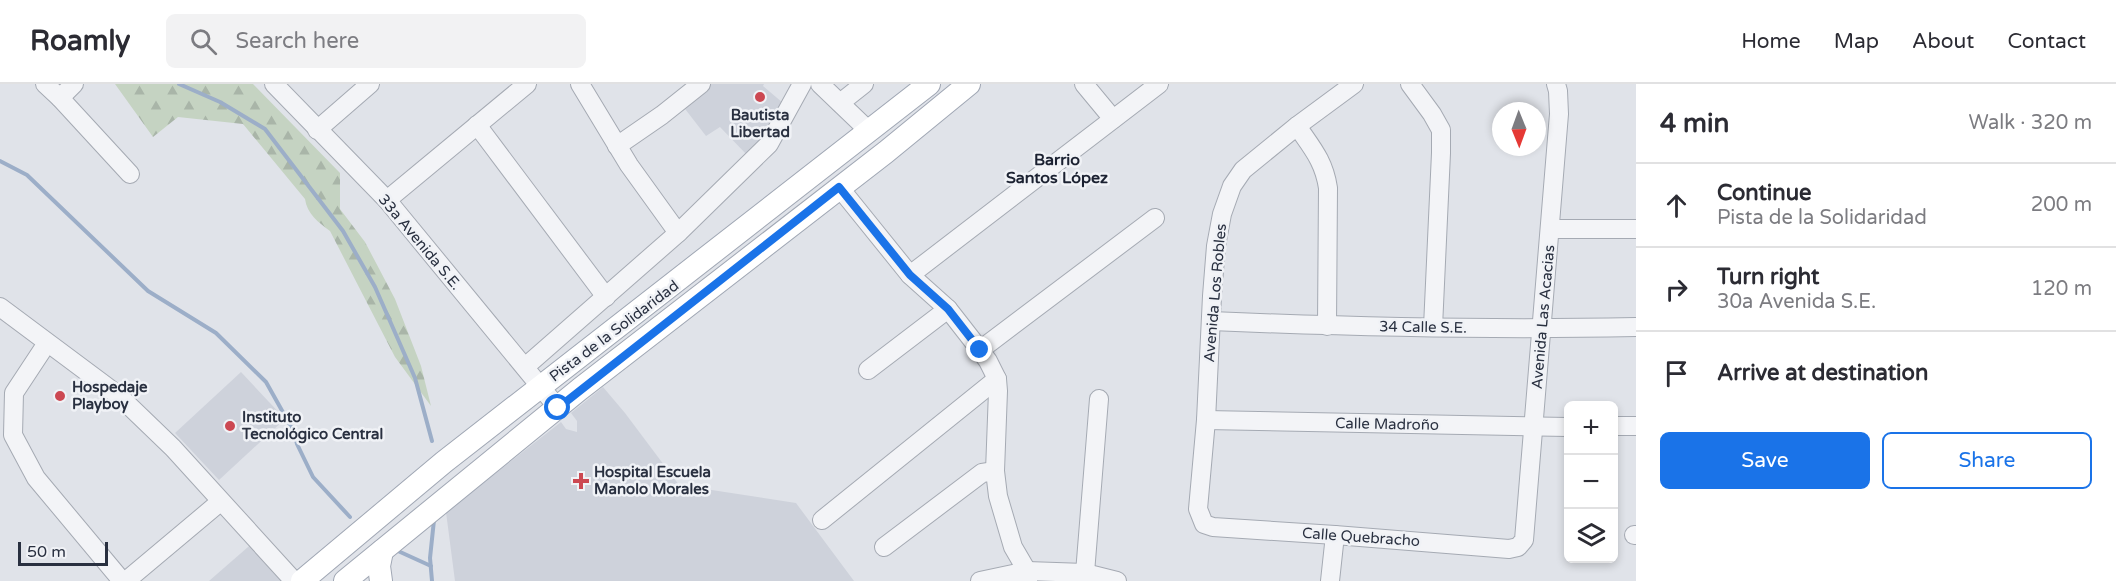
<!DOCTYPE html>
<meta charset="utf-8">
<style>
body{margin:0;font-family:"Varela Round",sans-serif;background:#f2f2f3;color:#2b2b33}
.controls{position:absolute;right:18px;bottom:18px;display:grid;overflow:hidden;border-radius:9px;box-shadow:0 3px 9px #0003}
.controls button{width:54px;height:54px;display:grid;place-items:center;padding:0;border:0;border-bottom:2px solid #e1e1e2;background:#fff;color:#2b2b33;font:30px sans-serif}
.compass{position:absolute;left:1492px;top:18px;width:54px;height:54px;border-radius:50%;background:#fff;box-shadow:0 3px 9px #0003;rotate:179deg}
.scale{position:absolute;left:18px;bottom:15px;width:90px;box-sizing:border-box;padding-left:6px;border:3px solid #293040;border-top:0;font-size:16px;line-height:21px;white-space:nowrap;color:#293040;-webkit-text-stroke:4px #f0f2f6;paint-order:stroke}
.stop{position:absolute;width:18px;height:18px;margin:-14px;border:4px solid #1a73e8;border-radius:50%;background:#fff}
.stop.end{background:#1a73e8;border-color:#fff;box-shadow:0 2px 6px #0008}
.list{margin:0;padding:0;list-style:none}
h2{display:flex;justify-content:space-between;align-items:center;height:78px;margin:0;padding:0 24px;font-size:26px}
h2 small{font-size:20px;font-weight:400;color:#7c7c81}
.list li{display:grid;grid-template-columns:39px 1fr auto;gap:18px;align-items:center;box-sizing:border-box;height:84px;padding:0 24px;border-top:2px solid #e1e1e2}
.list b{display:block;font-size:22px;white-space:nowrap}
.list p{margin:0;font-size:20px;white-space:nowrap;color:#7c7c81}
.list em{font-size:20px;font-style:normal;color:#7c7c81}
.actions{display:flex;gap:12px;padding:18px 24px}
.actions a{flex:1;padding:14px 0;border:2px solid #1a73e8;border-radius:9px;text-align:center;font-size:21px;color:#1a73e8}
.actions .main{background:#1a73e8;color:#fff}
.icon{flex:none;width:33px;height:33px;fill:none;stroke:currentColor;stroke-width:2;stroke-linecap:round;stroke-linejoin:round}
.map{position:relative;flex:none;width:1636px;height:497px;overflow:hidden}
header{display:flex;align-items:center;gap:36px;box-sizing:border-box;height:84px;padding:0 30px;background:#fff;border-bottom:2px solid #e1e1e2}
header strong{font-size:28px}
nav{display:flex;gap:33px;margin-inline-start:auto;font-size:21px}
.search{width:420px;height:54px;background:#f2f2f3;display:flex;align-items:center;gap:15px;box-sizing:border-box;padding:0 21px;border-radius:9px;color:#7c7c81;font-size:22px}
main{display:flex}
aside{flex:1;background:#fff}
.map>svg:first-child{display:block}
.built{fill:#ced2db}
.forest{fill:url(#forest-firs)}
.lines{fill:none;stroke-linecap:round;stroke-linejoin:round}
.stream{stroke:#9caec8;stroke-width:4}
.minor-casing{stroke:#a5aab3;stroke-width:20}
.major-casing{stroke:#a0a7b4;stroke-width:24}
.minor{stroke:#f3f4f7;stroke-width:18}
.major{stroke:#fff;stroke-width:22}
.route{stroke:#1a73e8;stroke-width:8}
.poi-dot{fill:#cc4852;stroke:#f0f2f6;stroke-width:2}
.labels{text-anchor:middle;stroke-width:5;stroke-linejoin:round;paint-order:stroke}
.poi-label{font-size:15px;font-weight:bold;fill:#293040;stroke:#f0f2f6;text-anchor:start}
.street-label{font-size:15px;fill:#293040;stroke:#f0f2f6}
.neighbourhood-label{font-size:16px;font-weight:bold;fill:#1b2131;stroke:#f0f2f6}
</style>
<header>
<strong>Roamly</strong>
<div class="search"><svg class="icon" aria-label="search" viewBox="0 0 24 24"><circle cx="10" cy="10" r="6"/><path d="M15 15l6 6"/></svg>Search here</div>
<nav><a>Home</a><a>Map</a><a>About</a><a>Contact</a></nav>
</header>
<main>
<div class="map">
<svg width="1636" height="497" viewBox="0 0 1636 497">
<defs>
<pattern id="forest-firs" width="22" height="20" patternUnits="userSpaceOnUse" patternTransform="scale(1.5)"><rect width="22" height="20" fill="#c5d3c2"/><path d="M5 1l3.5 6h-7zM16 11l3.5 6h-7z" fill="#a9b5a8"/></pattern>
</defs>
<rect width="100%" height="100%" fill="#e0e3e9"/>
<!-- built -->
<g class="built">
<polygon points="705,0 764,0 763,2 783,19 762,61 748,72 720,43 706,52 682,21"/>
<polygon points="241,288 285,335 219,396 175,349"/>
<polygon points="603,303 625,329 679,401 796,419 854,497 455,497 446,428 561,338 566,345 577,348 577,337 571,329"/>
<polygon points="256,456 294,497 209,497"/>
</g>
<!-- forest -->
<path class="forest" d="M115,0H253L340,89V125L365,158L395,215L421,282L431,322L395,273L330,147C318,138 307,130 305,115L243,40L178,33L153,53Z"/>
<g class="lines">
<!-- stream -->
<g class="stream">
<polyline points="179,0 220,18 265,45 343,147 375,203 415,294 432,357"/>
<polyline points="0,77 27,91 148,207 216,249 266,298 294,348 297,360 313,393 350,433"/>
<polyline points="398,467 431,482"/>
<polyline points="432,497 430,474 434,436"/>
</g>
<defs>
<g id="minor">
<polyline points="45,0 60,14 74,0"/>
<polyline points="274,0 387,116 558,324"/>
<polyline points="580,0 629,81 678,149"/>
<polyline points="820,0 869,47"/>
<polyline points="1084,0 1113,35"/>
<polyline points="1354,0 1297,42 1243,86 1232,102 1222,130 1216,162 1212,212 1206,336 1198,425 1204,440 1213,443 1335,451 1509,465 1518,463 1524,456 1559,30 1558,7 1556,0"/>
<polyline points="1410,0 1432,30 1441,46 1441,69 1433,243"/>
<polyline points="60,14 130,90"/>
<polyline points="840,19 864,0"/>
<polyline points="477,41 606,213"/>
<path d="M1297,42C1312,64 1324,77 1328,104L1327,242"/>
<polyline points="317,46 370,0"/>
<polyline points="617,62 662,31 701,0"/>
<polyline points="839,103 910,191 948,225 980,266 988,277 997,295 998,307 995,387 998,412 1013,463 1027,487 1028,497"/>
<polyline points="387,116 527,0"/>
<polyline points="1551,145 1636,145"/>
<polyline points="910,191 1159,0"/>
<polyline points="0,223 118,311 173,364 294,497"/>
<path d="M1211,237C1352,243 1494,246 1636,243"/>
<polyline points="47,259 14,309 13,351 36,394 122,497"/>
<polyline points="980,266 1155,134"/>
<polyline points="525,283 678,149 769,60 802,0"/>
<polyline points="868,286 948,225"/>
<polyline points="1206,336 1568,343"/>
<polyline points="1614,342 1636,342"/>
<polyline points="822,436 997,295"/>
<polyline points="1634,451 1636,451"/>
<polyline points="884,463 982,389 995,387"/>
<polyline points="1085,489 1099,315"/>
<polyline points="126,497 220,418"/>
<polyline points="980,497 1027,487 1085,489 1117,497"/>
<polyline points="1330,497 1335,451"/>
</g>
<g id="major">
<polyline points="302,497 444,378 929,0"/>
<polyline points="345,497 580,305 886,68 969,0"/>
<polyline points="381,497 379,482 382,467"/>
</g>
</defs>
<!-- minor casing -->
<use href="#minor" class="minor-casing"/>
<!-- major casing -->
<use href="#major" class="major-casing"/>
<!-- minor -->
<use href="#minor" class="minor"/>
<!-- major -->
<use href="#major" class="major"/>
</g>
<g class="lines">
<!-- route -->
<polyline class="route" points="558,324 839,103 910,191 948,225 980,266"/>
</g>
<!-- markers -->
<g class="poi-dot">
<circle cx="760" cy="13" r="6"/>
<circle cx="60" cy="312" r="6"/>
<circle cx="230" cy="342" r="6"/>
<path d="M578 388h6v6h6v6h-6v6h-6v-6h-6v-6h6z"/>
</g>
<g class="labels">
<!-- poi labels -->
<g class="poi-label">
<text x="760" y="36" text-anchor="middle">Bautista<tspan x="760" dy="17">Libertad</tspan></text>
<text x="72" y="308">Hospedaje<tspan x="72" dy="17">Playboy</tspan></text>
<text x="242" y="338">Instituto<tspan x="242" dy="17">Tecnológico Central</tspan></text>
<text x="594" y="393">Hospital Escuela<tspan x="594" dy="17">Manolo Morales</tspan></text>
</g>
<!-- street labels -->
<g class="street-label">
<text transform="translate(420 158) rotate(50)" y="5">33a Avenida S.E.</text>
<text transform="translate(1215 209) rotate(-85)" y="5">Avenida Los Robles</text>
<text transform="translate(1543 233) rotate(-85)" y="5">Avenida Las Acacias</text>
<text transform="translate(1423 243) rotate(1)" y="5">34 Calle S.E.</text>
<text transform="translate(614 247) rotate(-37)" y="5">Pista de la Solidaridad</text>
<text transform="translate(1387 340) rotate(1)" y="5">Calle Madroño</text>
<text transform="translate(1361 453) rotate(4)" y="5">Calle Quebracho</text>
</g>
<!-- neighbourhood labels -->
<g class="neighbourhood-label">
<text x="1057" y="81">Barrio<tspan x="1057" dy="18">Santos López</tspan></text>
</g>
</g>
</svg>
<div class="controls">
<button>+</button>
<button>−</button>
<button><svg class="icon" aria-label="layers" viewBox="0 0 24 24"><path d="M12 4l9 5-9 5-9-5zM3 14l9 5 9-5"/></svg></button>
</div>
<svg class="compass" viewBox="-18 -18 36 36"><path d="M0-13l5 13h-10z" fill="#e53935"/><path d="M0 13l5-13h-10z" fill="#7c7c81"/></svg>
<div class="scale">50 m</div>
<div class="stop" style="left:558px;top:324px"></div>
<div class="stop end" style="left:980px;top:266px"></div>
</div>
<aside>
<h2>4 min<small>Walk · 320 m</small></h2>
<ul class="list">
<li><svg class="icon" aria-label="ahead" viewBox="0 0 24 24"><path d="M12 20V5M6 11l6-6 6 6"/></svg><div><b>Continue</b><p>Pista de la Solidaridad</p></div><em>200 m</em></li>
<li><svg class="icon" aria-label="right" viewBox="0 0 24 24"><path d="M7 20v-9h11M14 6l5 5-5 5"/></svg><div><b>Turn right</b><p>30a Avenida S.E.</p></div><em>120 m</em></li>
<li><svg class="icon" aria-label="arrive" viewBox="0 0 24 24"><path d="M6 21V4h12l-3 4 3 4H6"/></svg><div><b>Arrive at destination</b></div></li>
</ul>
<div class="actions"><a class="main">Save</a><a>Share</a></div>
</aside>
</main>
